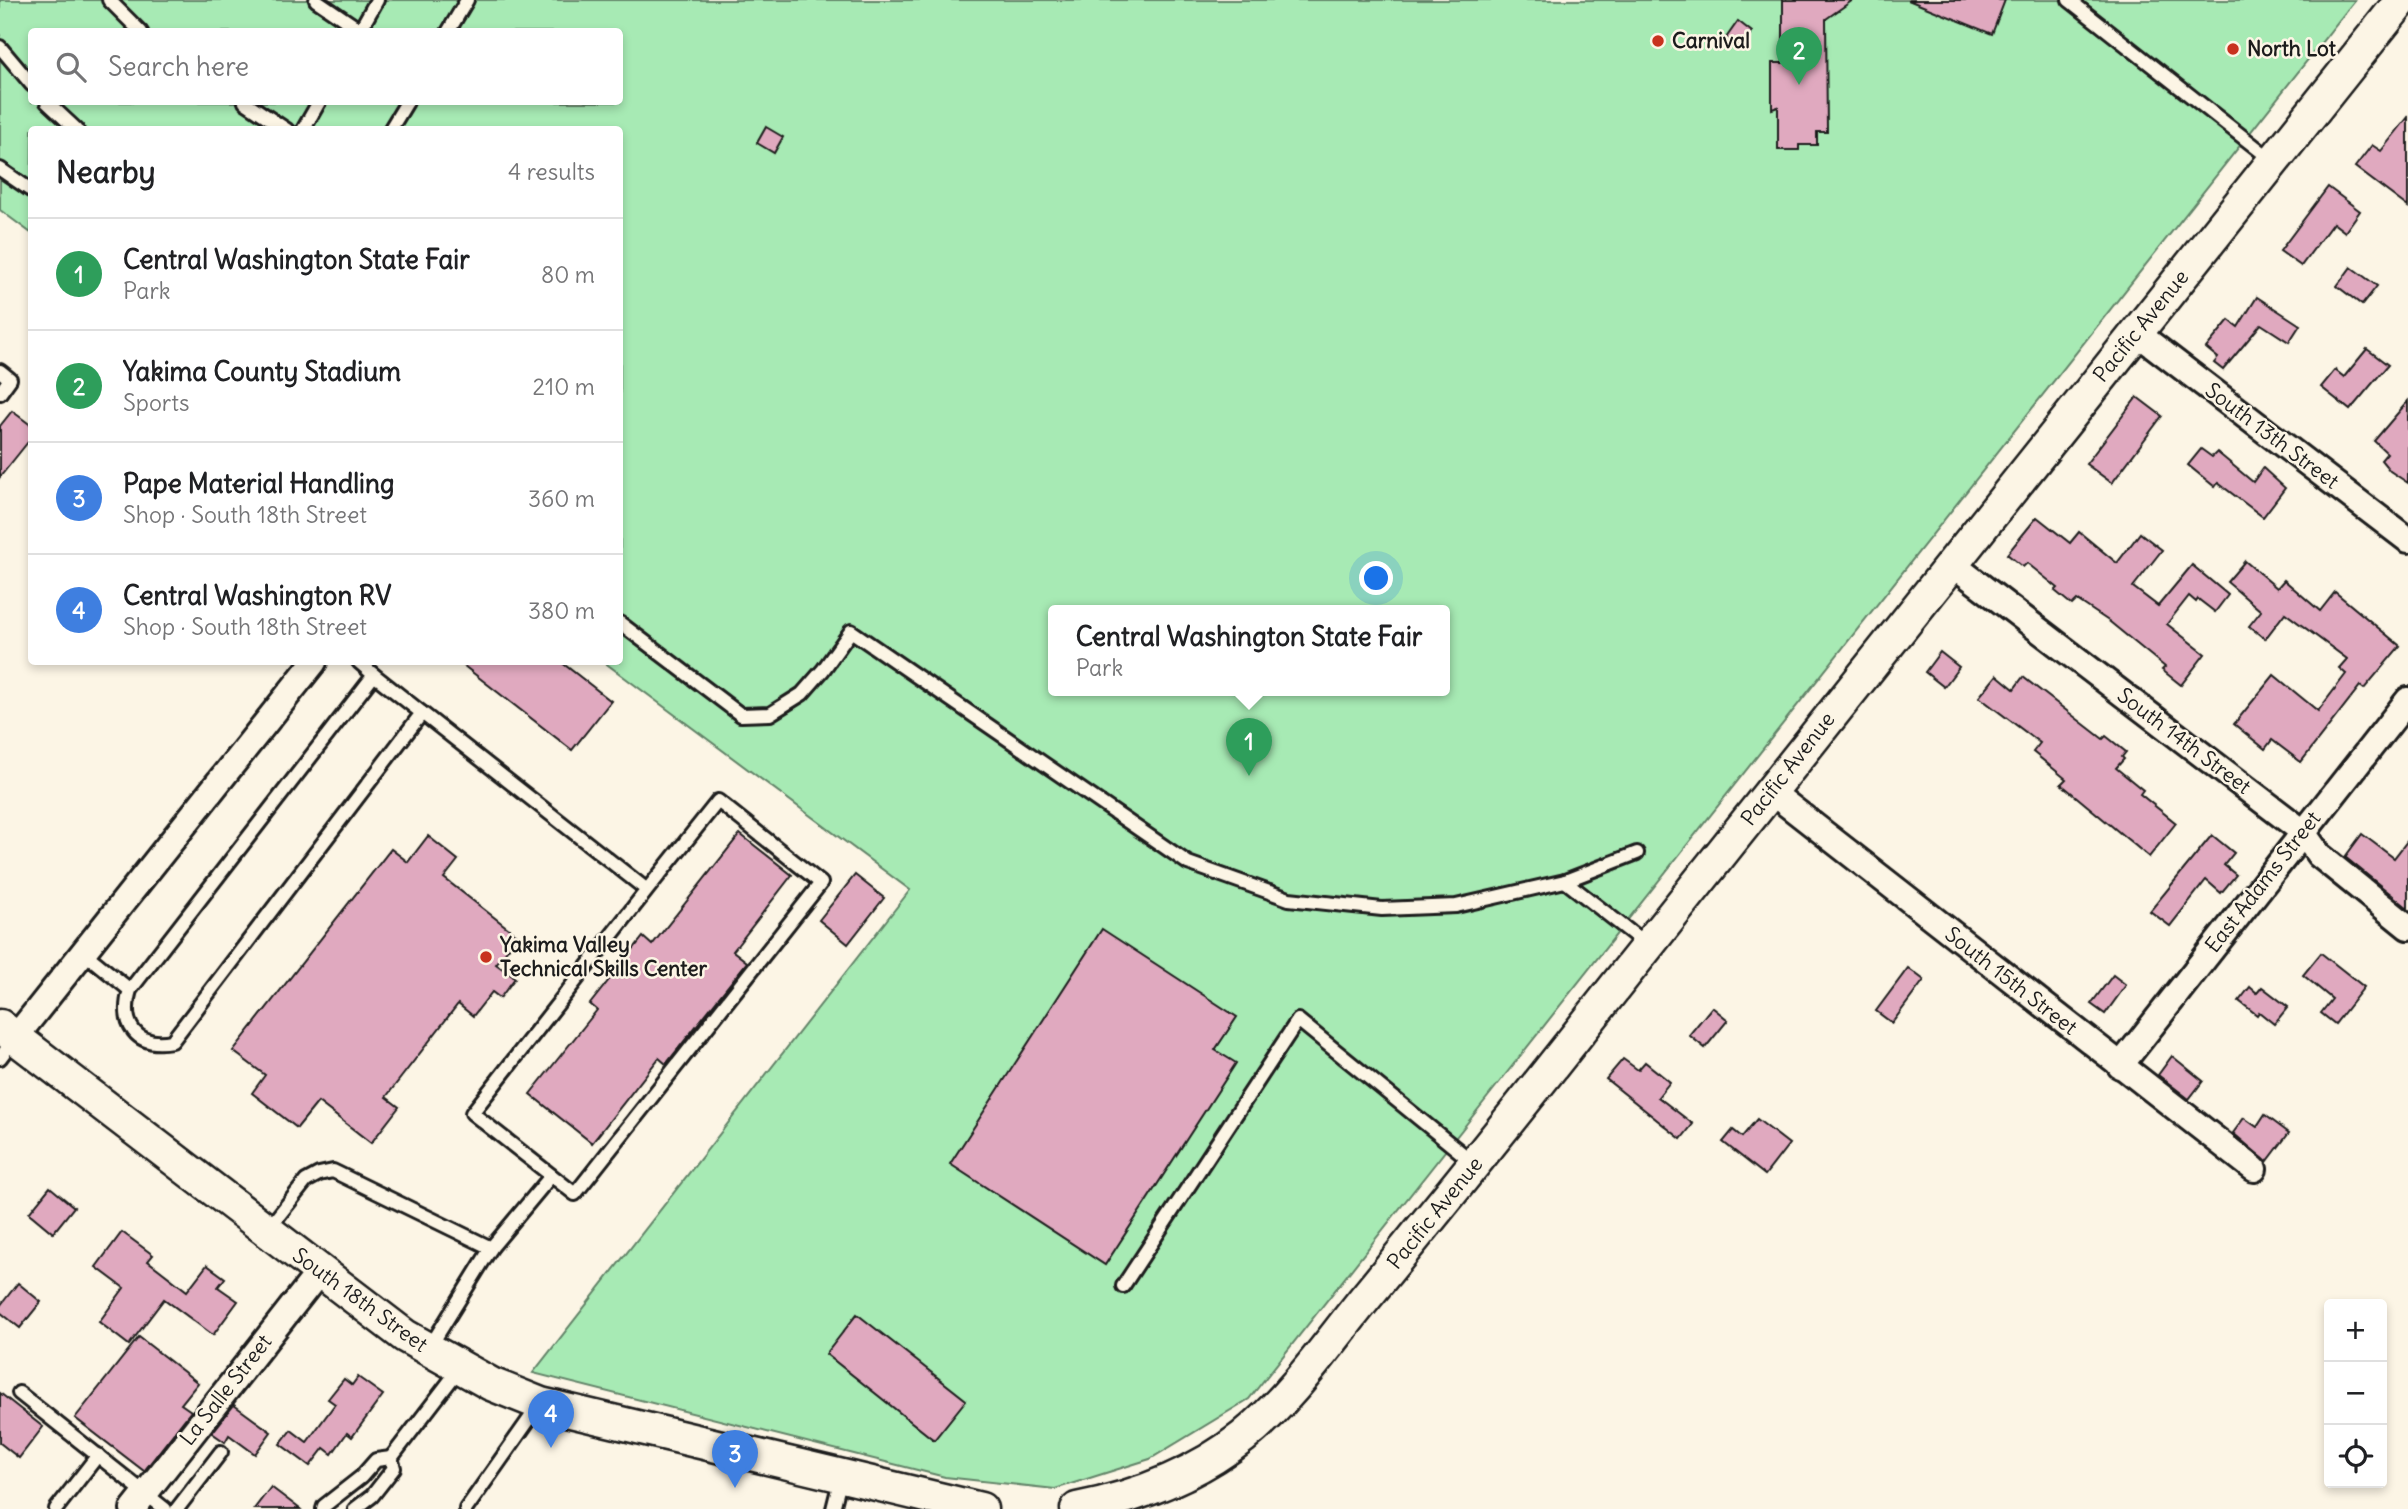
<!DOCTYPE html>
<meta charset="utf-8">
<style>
body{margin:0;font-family:Delius,sans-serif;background:#f6f6f6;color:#202124}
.controls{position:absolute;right:21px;bottom:21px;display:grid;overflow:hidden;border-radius:7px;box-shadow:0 4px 10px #0003}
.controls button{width:63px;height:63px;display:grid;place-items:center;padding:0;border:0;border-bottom:2px solid #e0e0e0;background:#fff;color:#202124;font:35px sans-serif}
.you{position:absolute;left:1377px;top:579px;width:24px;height:24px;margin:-18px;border:5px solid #fff;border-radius:50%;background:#1a73e8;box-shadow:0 0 0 10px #1a73e833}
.badge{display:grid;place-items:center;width:46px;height:46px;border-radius:50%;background:#0f766e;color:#fff;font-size:23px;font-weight:700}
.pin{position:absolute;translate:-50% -58px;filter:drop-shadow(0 2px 4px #0008)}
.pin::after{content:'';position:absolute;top:37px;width:24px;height:21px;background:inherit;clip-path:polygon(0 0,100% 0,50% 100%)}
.popup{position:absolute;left:1048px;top:605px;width:402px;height:91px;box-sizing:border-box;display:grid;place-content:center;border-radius:7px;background:#fff;filter:drop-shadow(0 2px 5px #0005);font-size:23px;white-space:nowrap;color:#757577}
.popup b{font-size:26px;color:#202124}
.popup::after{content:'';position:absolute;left:50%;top:100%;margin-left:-14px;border:14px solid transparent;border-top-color:#fff}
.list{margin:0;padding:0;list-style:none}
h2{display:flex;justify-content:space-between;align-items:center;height:91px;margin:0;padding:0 28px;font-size:30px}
h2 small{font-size:23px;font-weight:400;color:#757577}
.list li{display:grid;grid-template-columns:46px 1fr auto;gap:21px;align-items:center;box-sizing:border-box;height:112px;padding:0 28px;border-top:2px solid #e0e0e0}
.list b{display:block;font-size:26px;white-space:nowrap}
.list p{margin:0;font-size:23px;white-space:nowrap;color:#757577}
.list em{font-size:23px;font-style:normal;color:#757577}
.icon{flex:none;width:38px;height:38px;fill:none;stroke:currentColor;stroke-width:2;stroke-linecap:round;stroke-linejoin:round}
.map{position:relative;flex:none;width:2408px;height:1509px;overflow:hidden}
.search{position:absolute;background:#fff;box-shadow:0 4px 10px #0003;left:28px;top:28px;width:595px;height:77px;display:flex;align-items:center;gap:18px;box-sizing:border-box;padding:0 24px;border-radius:7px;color:#757577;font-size:26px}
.panel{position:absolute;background:#fff;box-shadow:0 4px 10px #0003;left:28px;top:126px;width:595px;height:539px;border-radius:7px}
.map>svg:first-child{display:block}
.green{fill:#a7eab4;stroke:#628368;stroke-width:2;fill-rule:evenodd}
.building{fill:#e0a9bf;stroke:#1c1c1c;stroke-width:2}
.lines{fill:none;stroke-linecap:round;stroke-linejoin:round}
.service-casing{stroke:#1c1c1c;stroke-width:18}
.minor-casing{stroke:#1c1c1c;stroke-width:30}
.tertiary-casing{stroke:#1c1c1c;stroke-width:37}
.service{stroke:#fcf5e5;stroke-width:12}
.minor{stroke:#fcf5e5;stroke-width:24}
.tertiary{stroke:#fcf5e5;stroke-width:32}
.poi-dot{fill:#c8321e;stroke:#fcf5e5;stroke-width:2.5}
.labels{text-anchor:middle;stroke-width:5;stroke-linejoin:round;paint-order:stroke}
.poi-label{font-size:21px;font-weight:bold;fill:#1c1c1c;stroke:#fcf5e5;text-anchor:start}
.street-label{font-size:21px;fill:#1c1c1c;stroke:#fcf5e5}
</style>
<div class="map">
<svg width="2408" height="1509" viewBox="0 0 2408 1509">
<rect width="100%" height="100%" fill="#fcf5e5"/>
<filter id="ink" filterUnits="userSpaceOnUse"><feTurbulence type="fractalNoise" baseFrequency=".0143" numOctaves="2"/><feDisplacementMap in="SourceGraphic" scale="14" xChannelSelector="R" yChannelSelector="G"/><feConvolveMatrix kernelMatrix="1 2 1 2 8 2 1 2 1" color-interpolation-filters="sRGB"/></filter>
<g filter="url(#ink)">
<!-- green -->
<path class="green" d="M0,0H2355L1249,1399L1150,1459L1055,1489L945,1477L533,1373L910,890L604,662H620V130H32L31,233L0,210ZM32,32H620V102H32ZM1053,610H1445V690H1053Z"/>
<!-- building -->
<g class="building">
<polygon points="1783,0 1853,0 1826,19 1827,132 1817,132 1817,145 1799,145 1799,150 1778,150 1778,107 1772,109 1772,63 1783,63"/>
<polygon points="1908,0 2005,0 1992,34"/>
<polygon points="1738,21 1752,32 1740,48 1726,38"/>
<polygon points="2408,117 2408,207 2355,167 2372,145 2381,151"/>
<polygon points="766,127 783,137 774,153 757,143"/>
<polygon points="2328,187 2360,211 2345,232 2333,223 2301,266 2280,251"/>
<polygon points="2351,267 2377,286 2362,305 2337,286"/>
<polygon points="2257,297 2300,325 2289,342 2261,324 2223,370 2214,363 2218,358 2206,348 2229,320 2238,327"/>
<polygon points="2367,349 2388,365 2350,410 2321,387 2335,370 2344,377"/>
<polygon points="2137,397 2162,416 2112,483 2086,464"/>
<polygon points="2408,401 2408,483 2390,471 2381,460 2387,453 2374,441"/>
<polygon points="12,411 32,426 32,437 0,477 0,426"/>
<polygon points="2201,449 2212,457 2217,452 2253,482 2263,468 2285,488 2263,517 2218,483 2215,487 2188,465"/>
<polygon points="2037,517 2070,543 2079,532 2117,563 2140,533 2162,550 2133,587 2158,606 2192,565 2228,595 2215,612 2198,599 2196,602 2189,596 2167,624 2205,654 2181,685 2162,670 2165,667 2110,622 2077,600 2072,605 2055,591 2058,588 2027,563 2023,567 2007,554"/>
<polygon points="2245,561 2277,588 2284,580 2320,611 2335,592 2400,646 2364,689 2360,686 2301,762 2272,740 2265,749 2234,724 2274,675 2318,711 2346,674 2339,668 2347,659 2285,613 2265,639 2249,626 2261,611 2227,582"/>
<polygon points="1940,652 1959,667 1944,687 1925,672"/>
<polygon points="459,662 561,662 611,701 572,750"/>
<polygon points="1997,675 2014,689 2023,677 2103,739 2106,736 2126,752 2122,757 2124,759 2116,768 2143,790 2140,794 2176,823 2149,857 2061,784 2066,779 2033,752 2040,743 1979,697"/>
<polygon points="740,834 792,875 733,951 747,962 666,1064 659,1058 592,1143 530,1094 597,1010 590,1004 643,937 652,945"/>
<polygon points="2362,834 2394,858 2408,840 2408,908 2345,857"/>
<polygon points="2212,835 2234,853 2224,865 2236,875 2221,893 2206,880 2170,926 2150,911"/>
<polygon points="428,836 458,860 444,878 518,936 496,964 515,978 500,998 492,992 473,1016 458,1004 386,1097 399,1107 371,1143 318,1102 297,1128 252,1093 265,1075 233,1051 391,849 408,862"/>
<polygon points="855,875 884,898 848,944 819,920"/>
<polygon points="1102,929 1237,1017 1215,1050 1236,1063 1105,1265 950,1164"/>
<polygon points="2321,953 2364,987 2335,1024 2321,1013 2332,999 2303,975"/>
<polygon points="1908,968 1924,980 1892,1023 1876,1011"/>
<polygon points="2113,975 2126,985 2105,1014 2091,1004"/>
<polygon points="2250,987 2257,993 2262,987 2288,1007 2274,1024 2259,1012 2257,1015 2239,1001"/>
<polygon points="1712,1007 1728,1020 1705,1048 1689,1035"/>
<polygon points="2172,1056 2203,1081 2189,1099 2158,1075"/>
<polygon points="1623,1059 1638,1070 1645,1062 1670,1082 1658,1097 1693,1124 1681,1139 1606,1079"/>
<polygon points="2265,1115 2289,1133 2267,1162 2233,1133 2244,1118 2257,1127"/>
<polygon points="1757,1119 1789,1144 1765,1175 1723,1142 1733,1130 1742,1137"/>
<polygon points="50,1187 74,1207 53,1233 29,1213"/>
<polygon points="122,1232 153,1255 148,1261 187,1291 207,1265 225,1278 218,1287 238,1301 213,1335 164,1299 129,1345 99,1322 124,1288 96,1267"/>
<polygon points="18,1283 41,1302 20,1328 0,1312 0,1306"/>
<polygon points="857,1314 966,1400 934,1440 826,1354"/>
<polygon points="139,1337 198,1383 181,1404 191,1411 144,1471 75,1418"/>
<polygon points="358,1377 383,1395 352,1437 347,1433 332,1454 324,1448 310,1466 280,1444 291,1430 307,1442 335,1404 328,1399 344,1379 352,1385"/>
<polygon points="0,1393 43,1427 19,1458 0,1443"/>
<polygon points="234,1405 271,1432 255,1454 229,1435 225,1442 212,1433"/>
<polygon points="271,1487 300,1509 254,1509"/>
</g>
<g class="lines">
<defs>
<g id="service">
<polyline points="109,0 141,32"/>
<polyline points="316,0 360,30"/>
<polyline points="2069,0 2272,160"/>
<polyline points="359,32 377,0"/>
<polyline points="448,32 467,0"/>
<polyline points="0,47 32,85"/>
<polyline points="47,102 77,130"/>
<polyline points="245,102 287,130"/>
<polyline points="303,130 319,102"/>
<polyline points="390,130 407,102"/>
<polyline points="0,169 32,191"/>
<polyline points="0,371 10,379 0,393"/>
<polyline points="620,623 741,715 770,714 802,694 823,670 851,631 1188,863 1289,899 1382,909 1456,906 1565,881 1637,853"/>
<polyline points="359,662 374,675"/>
<polyline points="422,713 647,890 472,1113 575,1194 821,883 718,801 647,890"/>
<polyline points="1565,881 1647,945"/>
<path d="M83,952L130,990C120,1024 136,1048 172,1041L422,713L374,675L130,990"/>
<polyline points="0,1058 15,1038"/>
<polyline points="268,1229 306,1181 319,1174 333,1171 491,1248"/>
<polyline points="1123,1286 1298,1020 1475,1164"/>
<polyline points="428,1350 491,1248 551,1176"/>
<polyline points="19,1393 165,1509"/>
<polyline points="391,1458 460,1368"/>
<polyline points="56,1509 98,1455"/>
<polyline points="177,1509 221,1452"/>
<polyline points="323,1509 324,1506 361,1477 376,1460 391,1458 394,1468 372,1496 355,1509"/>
<polyline points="466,1509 540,1404"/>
<polyline points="833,1509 841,1477"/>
</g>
<g id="minor">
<polyline points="2137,333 2408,540"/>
<polyline points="1951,563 2302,831 2319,855 2408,927"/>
<polyline points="1770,791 2254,1169"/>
<polyline points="15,1038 314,662"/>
<polyline points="2120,1066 2408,700"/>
<polyline points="133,1509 320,1271"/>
</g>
<g id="tertiary">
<polyline points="0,1026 405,1336 491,1384 541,1404 981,1509"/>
<path d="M1077,1509C1137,1497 1195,1475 1243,1437C1292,1398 1331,1339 1371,1291C1457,1186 1542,1080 1626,973C1884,648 2143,324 2402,0"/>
</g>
</defs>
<!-- service casing -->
<use href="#service" class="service-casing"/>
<!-- minor casing -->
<use href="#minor" class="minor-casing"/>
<!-- tertiary casing -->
<use href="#tertiary" class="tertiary-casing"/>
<!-- service -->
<use href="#service" class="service"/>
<!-- minor -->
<use href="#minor" class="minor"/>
<!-- tertiary -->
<use href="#tertiary" class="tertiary"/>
</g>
</g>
<!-- markers -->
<g class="poi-dot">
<circle cx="1658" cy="41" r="7"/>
<circle cx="2233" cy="49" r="7"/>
<circle cx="486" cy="957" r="7"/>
</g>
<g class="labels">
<!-- poi labels -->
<g class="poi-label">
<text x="1672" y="48">Carnival</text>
<text x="2247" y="56">North Lot</text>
<text x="500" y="952">Yakima Valley<tspan x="500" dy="24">Technical Skills Center</tspan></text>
</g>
<!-- street labels -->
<g class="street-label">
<text transform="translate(2141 326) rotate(-51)" y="7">Pacific Avenue</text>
<text transform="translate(2272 436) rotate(37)" y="7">South 13th Street</text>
<text transform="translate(2184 741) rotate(37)" y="7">South 14th Street</text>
<text transform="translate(1788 769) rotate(-52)" y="7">Pacific Avenue</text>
<text transform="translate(2263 882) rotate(-52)" y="7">East Adams Street</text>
<text transform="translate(2011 981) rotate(38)" y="7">South 15th Street</text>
<text transform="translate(1435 1213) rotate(-51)" y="7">Pacific Avenue</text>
<text transform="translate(360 1300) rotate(36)" y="7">South 18th Street</text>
<text transform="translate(226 1390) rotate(-52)" y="7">La Salle Street</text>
</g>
</g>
</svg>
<div class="controls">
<button>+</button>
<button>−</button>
<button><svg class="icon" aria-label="locate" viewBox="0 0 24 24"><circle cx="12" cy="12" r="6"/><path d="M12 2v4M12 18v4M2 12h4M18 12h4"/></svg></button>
</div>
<div class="you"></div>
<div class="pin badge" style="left:1249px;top:776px;background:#2e9e5b">1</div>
<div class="popup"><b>Central Washington State Fair</b>Park</div>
<div class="pin badge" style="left:1799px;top:85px;background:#2e9e5b">2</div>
<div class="pin badge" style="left:735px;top:1488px;background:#3f7fe0">3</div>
<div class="pin badge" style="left:551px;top:1448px;background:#3f7fe0">4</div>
<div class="search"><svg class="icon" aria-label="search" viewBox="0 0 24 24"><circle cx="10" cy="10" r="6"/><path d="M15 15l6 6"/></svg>Search here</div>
<section class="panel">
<h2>Nearby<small>4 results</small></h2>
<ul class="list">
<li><span class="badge" style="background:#2e9e5b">1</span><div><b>Central Washington State Fair</b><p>Park</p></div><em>80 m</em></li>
<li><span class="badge" style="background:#2e9e5b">2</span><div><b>Yakima County Stadium</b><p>Sports</p></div><em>210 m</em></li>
<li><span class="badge" style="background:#3f7fe0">3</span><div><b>Pape Material Handling</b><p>Shop · South 18th Street</p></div><em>360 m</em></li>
<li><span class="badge" style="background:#3f7fe0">4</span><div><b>Central Washington RV</b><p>Shop · South 18th Street</p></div><em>380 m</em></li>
</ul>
</section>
</div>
